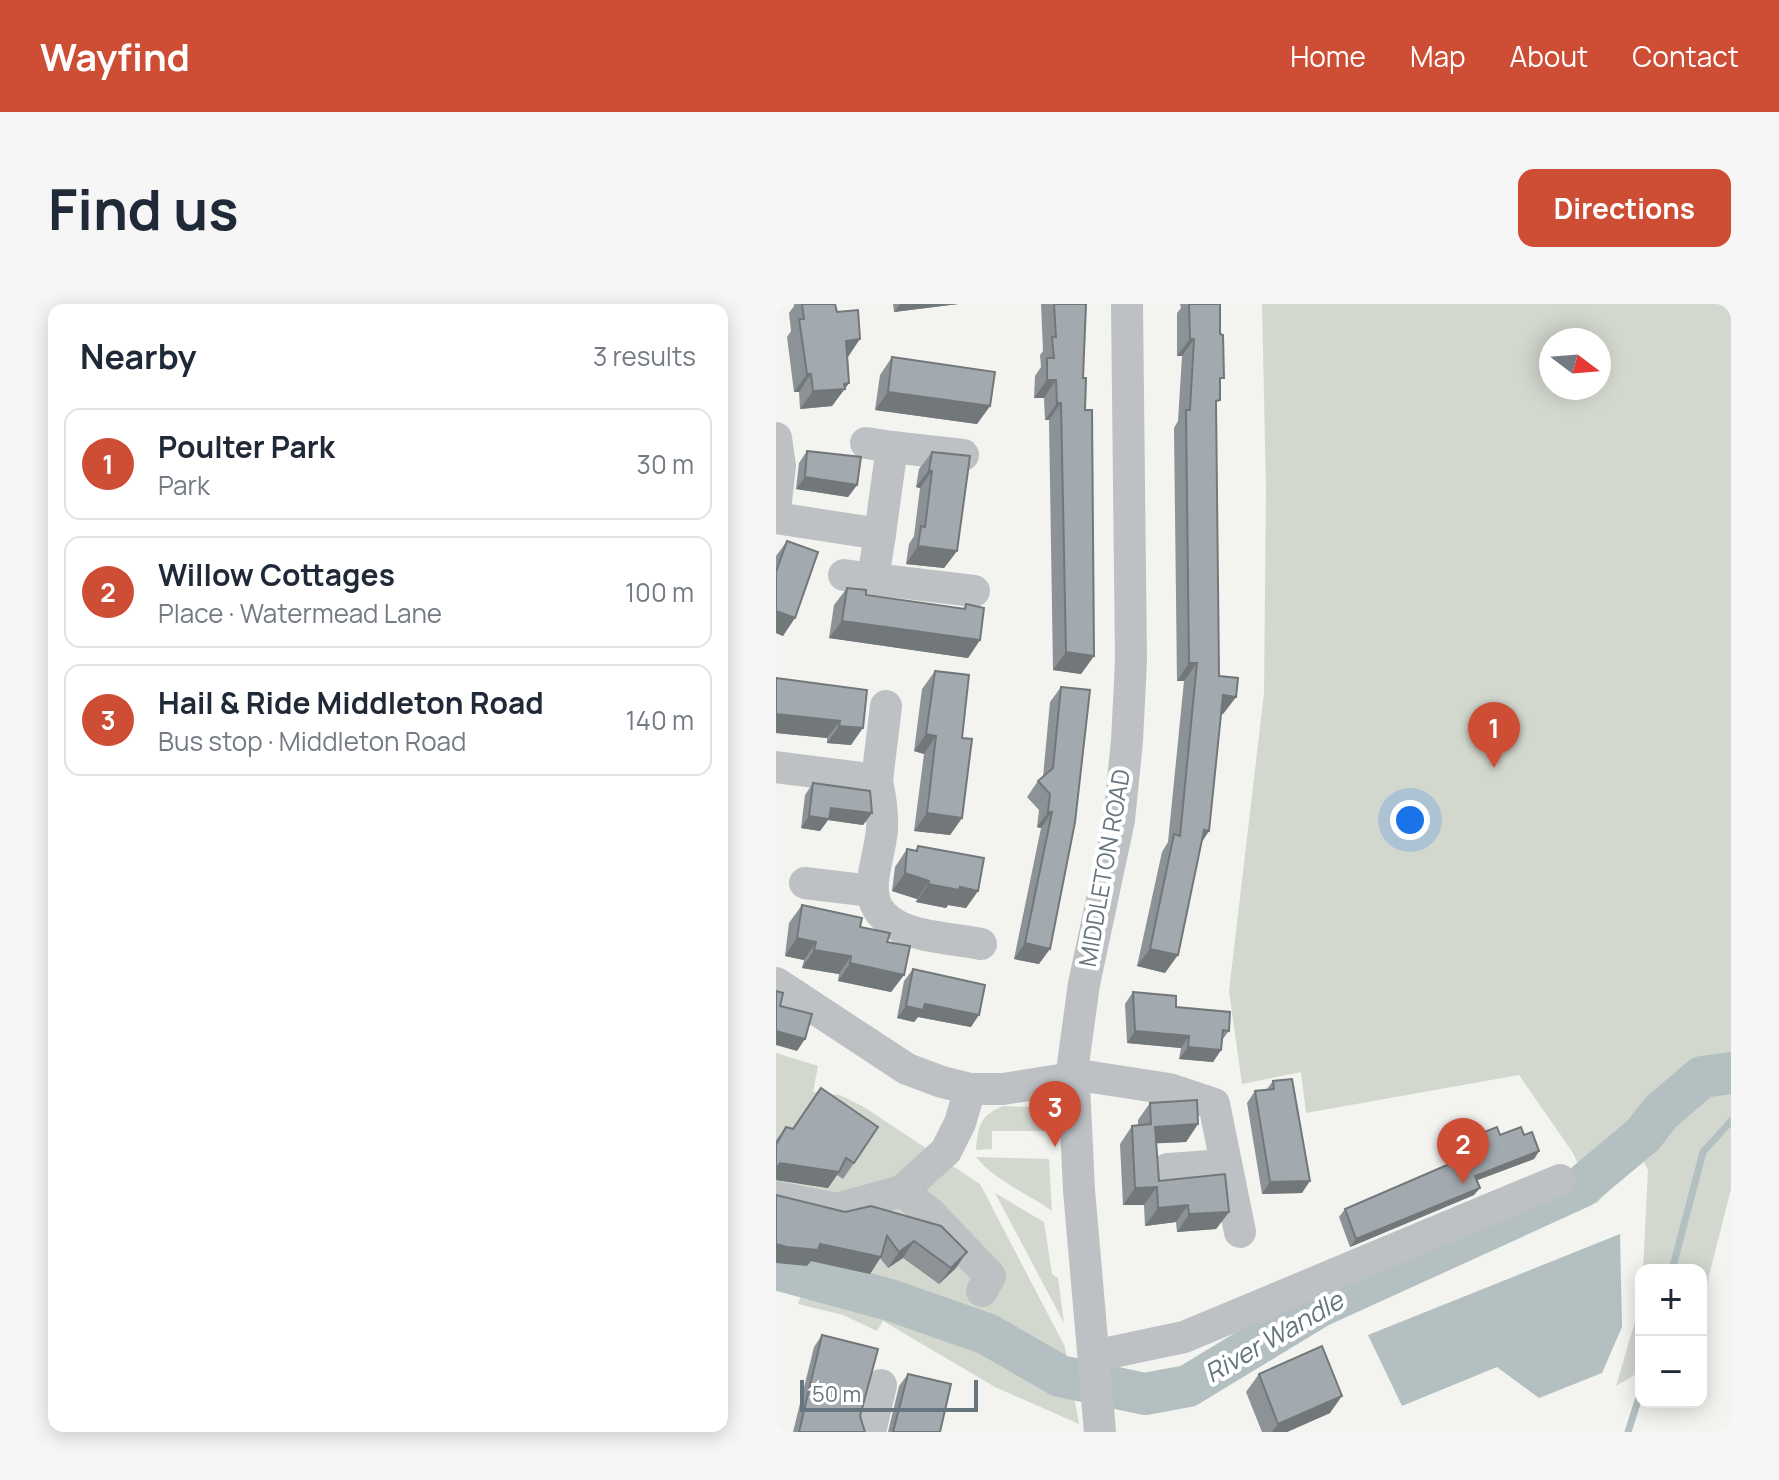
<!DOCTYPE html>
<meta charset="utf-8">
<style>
body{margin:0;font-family:Manrope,sans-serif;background:#f6f6f7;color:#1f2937}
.controls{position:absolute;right:24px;bottom:24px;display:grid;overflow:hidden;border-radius:16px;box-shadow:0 4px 20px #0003}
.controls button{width:72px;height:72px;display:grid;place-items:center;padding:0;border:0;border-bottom:2px solid #e0e1e3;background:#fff;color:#1f2937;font:40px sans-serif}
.compass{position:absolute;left:763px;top:24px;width:72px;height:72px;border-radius:50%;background:#fff;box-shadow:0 4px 20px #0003;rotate:106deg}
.scale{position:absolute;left:24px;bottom:20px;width:178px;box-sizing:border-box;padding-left:8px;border:4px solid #66757e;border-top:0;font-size:22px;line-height:28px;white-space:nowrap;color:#66757e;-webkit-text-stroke:6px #fff;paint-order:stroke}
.you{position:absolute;left:634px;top:516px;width:28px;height:28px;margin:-20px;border:6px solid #fff;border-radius:50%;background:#1a73e8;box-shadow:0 0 0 12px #1a73e833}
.badge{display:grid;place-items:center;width:52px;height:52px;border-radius:50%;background:#ce4d35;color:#fff;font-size:26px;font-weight:700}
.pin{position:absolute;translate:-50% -66px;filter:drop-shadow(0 2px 4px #0008)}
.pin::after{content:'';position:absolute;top:42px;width:28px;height:24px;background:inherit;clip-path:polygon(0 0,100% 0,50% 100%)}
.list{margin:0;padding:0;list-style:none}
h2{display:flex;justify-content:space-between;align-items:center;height:104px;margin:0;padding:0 32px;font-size:34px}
h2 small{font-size:26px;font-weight:400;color:#747a83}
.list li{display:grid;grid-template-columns:52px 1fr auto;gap:24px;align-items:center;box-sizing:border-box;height:112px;margin:0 16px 16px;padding:0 16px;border:2px solid #e0e1e3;border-radius:16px}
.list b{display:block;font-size:30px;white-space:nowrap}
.list p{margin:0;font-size:26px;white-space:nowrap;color:#747a83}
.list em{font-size:26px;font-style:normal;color:#747a83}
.map{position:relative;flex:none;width:955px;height:1128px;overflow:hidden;border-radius:16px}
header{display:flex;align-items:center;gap:48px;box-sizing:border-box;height:112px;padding:0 40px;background:#ce4d35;color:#fff}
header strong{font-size:38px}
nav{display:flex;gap:44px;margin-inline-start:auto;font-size:28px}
.intro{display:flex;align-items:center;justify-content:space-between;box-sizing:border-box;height:192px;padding:0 48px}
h1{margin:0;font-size:56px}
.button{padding:20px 36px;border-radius:16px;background:#ce4d35;color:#fff;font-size:28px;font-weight:700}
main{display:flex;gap:48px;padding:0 48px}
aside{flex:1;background:#fff;border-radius:16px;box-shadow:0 4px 20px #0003}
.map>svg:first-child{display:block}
.green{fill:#d3d8cf;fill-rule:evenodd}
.water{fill:#b3bfc1}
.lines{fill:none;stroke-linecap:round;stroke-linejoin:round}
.stream{stroke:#b3bfc1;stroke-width:7}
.river{stroke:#b3bfc1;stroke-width:42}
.minor{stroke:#bdc1c4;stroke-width:32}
.wall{fill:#8c9296}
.shaded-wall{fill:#72777a}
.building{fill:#a3aaaf;stroke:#72777a;stroke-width:2}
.labels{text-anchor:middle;stroke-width:8;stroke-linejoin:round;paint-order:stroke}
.street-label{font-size:24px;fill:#66757e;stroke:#fff}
.water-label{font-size:26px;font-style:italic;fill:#62767b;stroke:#fff}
</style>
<header>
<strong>Wayfind</strong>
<nav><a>Home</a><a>Map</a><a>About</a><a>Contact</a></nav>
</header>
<div class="intro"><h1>Find us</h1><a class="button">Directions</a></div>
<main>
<aside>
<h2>Nearby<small>3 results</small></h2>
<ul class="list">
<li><span class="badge">1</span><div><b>Poulter Park</b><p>Park</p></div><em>30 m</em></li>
<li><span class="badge">2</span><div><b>Willow Cottages</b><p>Place · Watermead Lane</p></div><em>100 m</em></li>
<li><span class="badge">3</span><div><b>Hail &amp; Ride Middleton Road</b><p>Bus stop · Middleton Road</p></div><em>140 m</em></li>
</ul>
</aside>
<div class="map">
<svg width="955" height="1128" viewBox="0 0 955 1128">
<rect width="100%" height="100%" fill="#f3f3f0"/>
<!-- green -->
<g class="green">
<path d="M486,0H955V885L925,1003V966H867L872,866L864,851L820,900L797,849L743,771L530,809L525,768L466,780L453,687L488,389L490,185ZM775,36H823V84H775Z"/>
<polygon points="0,749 42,762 37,788 64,791 88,803 204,880 289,1043 303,1120 219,1083 107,1017 101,1027 67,1011 22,1000 25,991 12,986 14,974 0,971"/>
<path d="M227,802L257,803L271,815L272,827H216V845L200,846C202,823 204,811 227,802Z"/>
<path d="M200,853L273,855L276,907C251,889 219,877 200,853Z"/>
<polygon points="219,889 268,918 276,970 282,974 288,1019"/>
<polygon points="865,997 865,1067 840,1082"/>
</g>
<!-- water -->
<polygon class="water" points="844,930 846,1023 826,1069 763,1094 721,1063 626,1102 592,1031"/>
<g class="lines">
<!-- stream -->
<g class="stream">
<polyline points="896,966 927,848 955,817"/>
<polyline points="852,1128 865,1087"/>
</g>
<!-- river -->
<polyline class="river" points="0,965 114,996 211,1030 284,1072 369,1090 412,1082 542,1003 805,883 867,831 885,808 926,773 955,769"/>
<!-- minor -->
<g class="minor">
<polyline points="0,134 4,162 0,197"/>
<polyline points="90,139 116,143 104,230"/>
<polyline points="116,143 187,151"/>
<polyline points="0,214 104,230 97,275 68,271"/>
<polyline points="97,275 198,287"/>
<path d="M0,463L101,476C104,493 107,508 106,526C102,567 77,605 131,626C153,634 181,635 205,640"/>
<polyline points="101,476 110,402"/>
<polyline points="29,579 95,587"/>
<polyline points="0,679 131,765 166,778 194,785 227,785 309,772 393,785 438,800 464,928"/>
<polyline points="392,865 449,861"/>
<polyline points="126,887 154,909 214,972 206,987"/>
<polyline points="0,893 61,905 126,887 170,847 184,819 194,785"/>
<polyline points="318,1052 408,1033 784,876"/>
<polyline points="94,1128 105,1081"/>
<polyline points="324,1128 303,886 297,760 308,680 343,516 351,437 355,357 351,0"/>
</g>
</g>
<!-- wall -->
<g class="wall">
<polygon points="18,0 59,0 72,53 73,79 56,102 24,105 23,88 18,88 11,33 15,27 13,9 18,2"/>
<polygon points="117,0 182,0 118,8"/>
<polygon points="265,0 310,0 307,74 309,106 318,352 305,370 277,366 273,116 269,116 268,94 258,94 259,72 265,63 264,51 267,47"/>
<polygon points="404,0 444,0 444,79 440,102 443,372 460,393 447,410 445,410 433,527 426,538 389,669 361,662 386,548 392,538 408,377 401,377 398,124 402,117 406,52 401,52 401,9 405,4"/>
<polygon points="116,53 214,102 201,120 99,106 104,71"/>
<polygon points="31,147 81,181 72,193 20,185 23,159"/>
<polygon points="156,148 181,247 168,264 130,260 133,240 138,232 144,184 140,183 143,165"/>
<polygon points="11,237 7,332 0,329 0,252"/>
<polygon points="71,284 90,291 187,305 190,300 204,336 192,354 53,334 58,301"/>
<polygon points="159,367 186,434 186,514 174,531 138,527 148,450 138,447 146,385"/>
<polygon points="285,383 314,386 263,660 238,655 265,524 261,523 263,506 251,493 262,477 267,473 274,398"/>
<polygon points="91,386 75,441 51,439 51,434 0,429"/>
<polygon points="37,479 96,509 87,521 52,516 44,527 25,524 29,491"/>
<polygon points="142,542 202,587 190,604 172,601 170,604 140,598 141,595 116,587 119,563 131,545 139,547"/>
<polygon points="26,601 84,623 111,638 128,671 115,688 62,677 63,670 26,664 28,656 9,652 13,619"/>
<polygon points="137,665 195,723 142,713 138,718 121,714 128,677"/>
<polygon points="357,688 400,703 453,727 446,736 445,746 437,758 403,755 405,744 351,739 349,700"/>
<polygon points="497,777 526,889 486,890 471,799 479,787 491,785"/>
<polygon points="374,799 422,820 410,838 380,839 383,877 453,908 440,925 401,928 400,918 369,922 368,901 347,901 344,840 356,822 362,822 362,816"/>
<polygon points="10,823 78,859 67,875 61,871 52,884 0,876 0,836"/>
<polygon points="724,831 748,831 763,847 758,855 701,876 698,891 574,943 563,913 569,905 692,852 688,841 693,834"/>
<polygon points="95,902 180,964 163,980 127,954 112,964 104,954 94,970 35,957 31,962 69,908"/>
<polygon points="46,1031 84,1112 89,1128 17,1128 38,1043"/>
<polygon points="132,1070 164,1128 112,1128 123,1082"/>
<polygon points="483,1070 554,1109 511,1128 486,1128 470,1088"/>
</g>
<!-- shaded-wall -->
<g class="shaded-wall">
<polygon points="124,0 182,0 118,8"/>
<polygon points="84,35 72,53 57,55 70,37"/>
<polygon points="414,35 418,35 406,52 401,52"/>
<polygon points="31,70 35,70 23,88 18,88"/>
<polygon points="271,76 280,76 268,94 258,94"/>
<polygon points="73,79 56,102 24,105 37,87"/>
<polygon points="112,88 214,102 201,120 99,106"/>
<polygon points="281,99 285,99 273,116 269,116"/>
<polygon points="153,166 156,167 144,184 140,183"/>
<polygon points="29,173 81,181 72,193 20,185"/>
<polygon points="142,242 181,247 168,264 130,260"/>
<polygon points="0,307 19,314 7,332 0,329"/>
<polygon points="66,317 204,336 192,354 53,334"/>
<polygon points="290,348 318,352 305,370 277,366"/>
<polygon points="413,359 421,359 408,377 401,377"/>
<polygon points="447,391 460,393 447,410 435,409"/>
<polygon points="0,410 64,417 51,434 0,429"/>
<polygon points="63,422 87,424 75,441 51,439"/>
<polygon points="150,430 160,432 148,450 138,447"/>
<polygon points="55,504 96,509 87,521 52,516 44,527 25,524 33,512"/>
<polygon points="272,508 276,508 265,524 261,523"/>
<polygon points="151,509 186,514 174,531 138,527"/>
<polygon points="428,526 433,527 421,544"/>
<polygon points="129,569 153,577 141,595 116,587"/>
<polygon points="152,580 184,583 202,587 190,604 172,601 170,604 140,598"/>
<polygon points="21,634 40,638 28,656 9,652"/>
<polygon points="249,639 274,645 263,660 238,655"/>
<polygon points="374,645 402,651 389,669 361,662"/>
<polygon points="38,646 75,652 63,670 26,664"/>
<polygon points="74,659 128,671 115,688 62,677"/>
<polygon points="149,700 203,711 195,723 142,713 138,718 121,714 130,702"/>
<polygon points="0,727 29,735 21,747 0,741"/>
<polygon points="359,727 413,732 405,744 351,739"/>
<polygon points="412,743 445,746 437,758 403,755"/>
<polygon points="422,820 410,838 367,840 379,823"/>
<polygon points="763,847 758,855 694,879 699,872"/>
<polygon points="4,859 63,868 52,884 0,876 0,865"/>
<polygon points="534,877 526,889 486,890 494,878"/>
<polygon points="381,883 368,901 347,901 359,884"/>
<polygon points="704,884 698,891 574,943 580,935"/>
<polygon points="412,901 400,918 369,922 382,904"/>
<polygon points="453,908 440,925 401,928 413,910"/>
<polygon points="138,937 127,954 112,964 123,948"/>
<polygon points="0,940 44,940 105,953 94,970 35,957 31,962 0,959"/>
<polygon points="191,948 180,964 163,980 175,964"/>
<polygon points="566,1092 554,1109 511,1128 496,1128 502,1120"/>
</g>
<!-- building -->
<g class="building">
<polygon points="26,0 59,0 61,8 82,6 84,35 70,37 73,79 68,80 69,85 37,87 35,70 31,70 23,15 28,15"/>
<polygon points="278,0 310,0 307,74 310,74 309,106 316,106 318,352 290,348 285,99 281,99 280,76 271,76 271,54 278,54 276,33 280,33"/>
<polygon points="413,0 444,0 444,30 447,31 448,74 444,74 444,96 440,97 443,372 462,374 460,393 447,391 433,527 428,526 402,651 374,645 398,530 404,532 421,359 413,359 410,106 414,106 418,35 414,35"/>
<polygon points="116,53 219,68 214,102 112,88"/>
<polygon points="31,147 85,153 81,181 29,173"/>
<polygon points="156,148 194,152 181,247 142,242 145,222 149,223 156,167 153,166"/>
<polygon points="11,237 42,248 19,314 0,307 0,268"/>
<polygon points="71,284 90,286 90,291 189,305 190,300 208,304 204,336 66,317"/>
<polygon points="159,367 193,371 186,434 196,435 186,514 151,509 160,432 150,430"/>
<polygon points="0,374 91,386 87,424 63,422 64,417 0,410"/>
<polygon points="285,383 314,386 299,518 274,645 249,639 276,508 272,508 274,490 262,477 277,464"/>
<polygon points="37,479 94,487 96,509 55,504 53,515 33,512"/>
<polygon points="142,542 208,554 202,587 184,583 183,586 152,580 153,577 129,569 131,545 141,547"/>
<polygon points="26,601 86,614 84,623 114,629 111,638 134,642 128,671 74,659 75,652 38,646 40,638 21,634"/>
<polygon points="137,665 209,681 203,711 149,700 147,706 130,702"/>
<polygon points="0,687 7,689 4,702 36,710 29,735 0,727"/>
<polygon points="357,688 400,692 400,703 454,708 453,727 447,726 445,746 412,743 413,732 359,727"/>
<polygon points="516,775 534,877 494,878 479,787 498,785 497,777"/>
<polygon points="45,784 102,823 78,859 70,854 63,868 4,859 0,865 0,841 10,823 17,825"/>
<polygon points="421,796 422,820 379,823 383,877 449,870 453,908 413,910 412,901 382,904 381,883 359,884 356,822 375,820 374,799"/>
<polygon points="721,823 724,831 745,823 748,831 756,828 763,847 699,872 704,884 580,935 569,905 699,849 693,834"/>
<polygon points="0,891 69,908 95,902 165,922 191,948 175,964 138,937 123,948 111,932 105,953 44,940 42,946 11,943 0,940"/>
<polygon points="46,1031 102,1045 84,1112 89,1128 23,1128"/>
<polygon points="546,1042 566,1092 502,1120 483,1070"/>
<polygon points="132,1070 175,1080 164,1128 117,1128"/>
</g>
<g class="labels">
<!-- street labels -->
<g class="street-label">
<text transform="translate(329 564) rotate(-80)" y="8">MIDDLETON ROAD</text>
</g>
<!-- water labels -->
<g class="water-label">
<text transform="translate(498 1033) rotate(-30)" y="9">River Wandle</text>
</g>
</g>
</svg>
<div class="controls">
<button>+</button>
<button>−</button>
</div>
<svg class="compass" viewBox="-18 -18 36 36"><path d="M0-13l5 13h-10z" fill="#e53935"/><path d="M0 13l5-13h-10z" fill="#747a83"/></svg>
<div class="scale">50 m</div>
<div class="you"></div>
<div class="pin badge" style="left:718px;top:464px">1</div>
<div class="pin badge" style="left:687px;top:880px">2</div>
<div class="pin badge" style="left:279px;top:843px">3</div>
</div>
</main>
